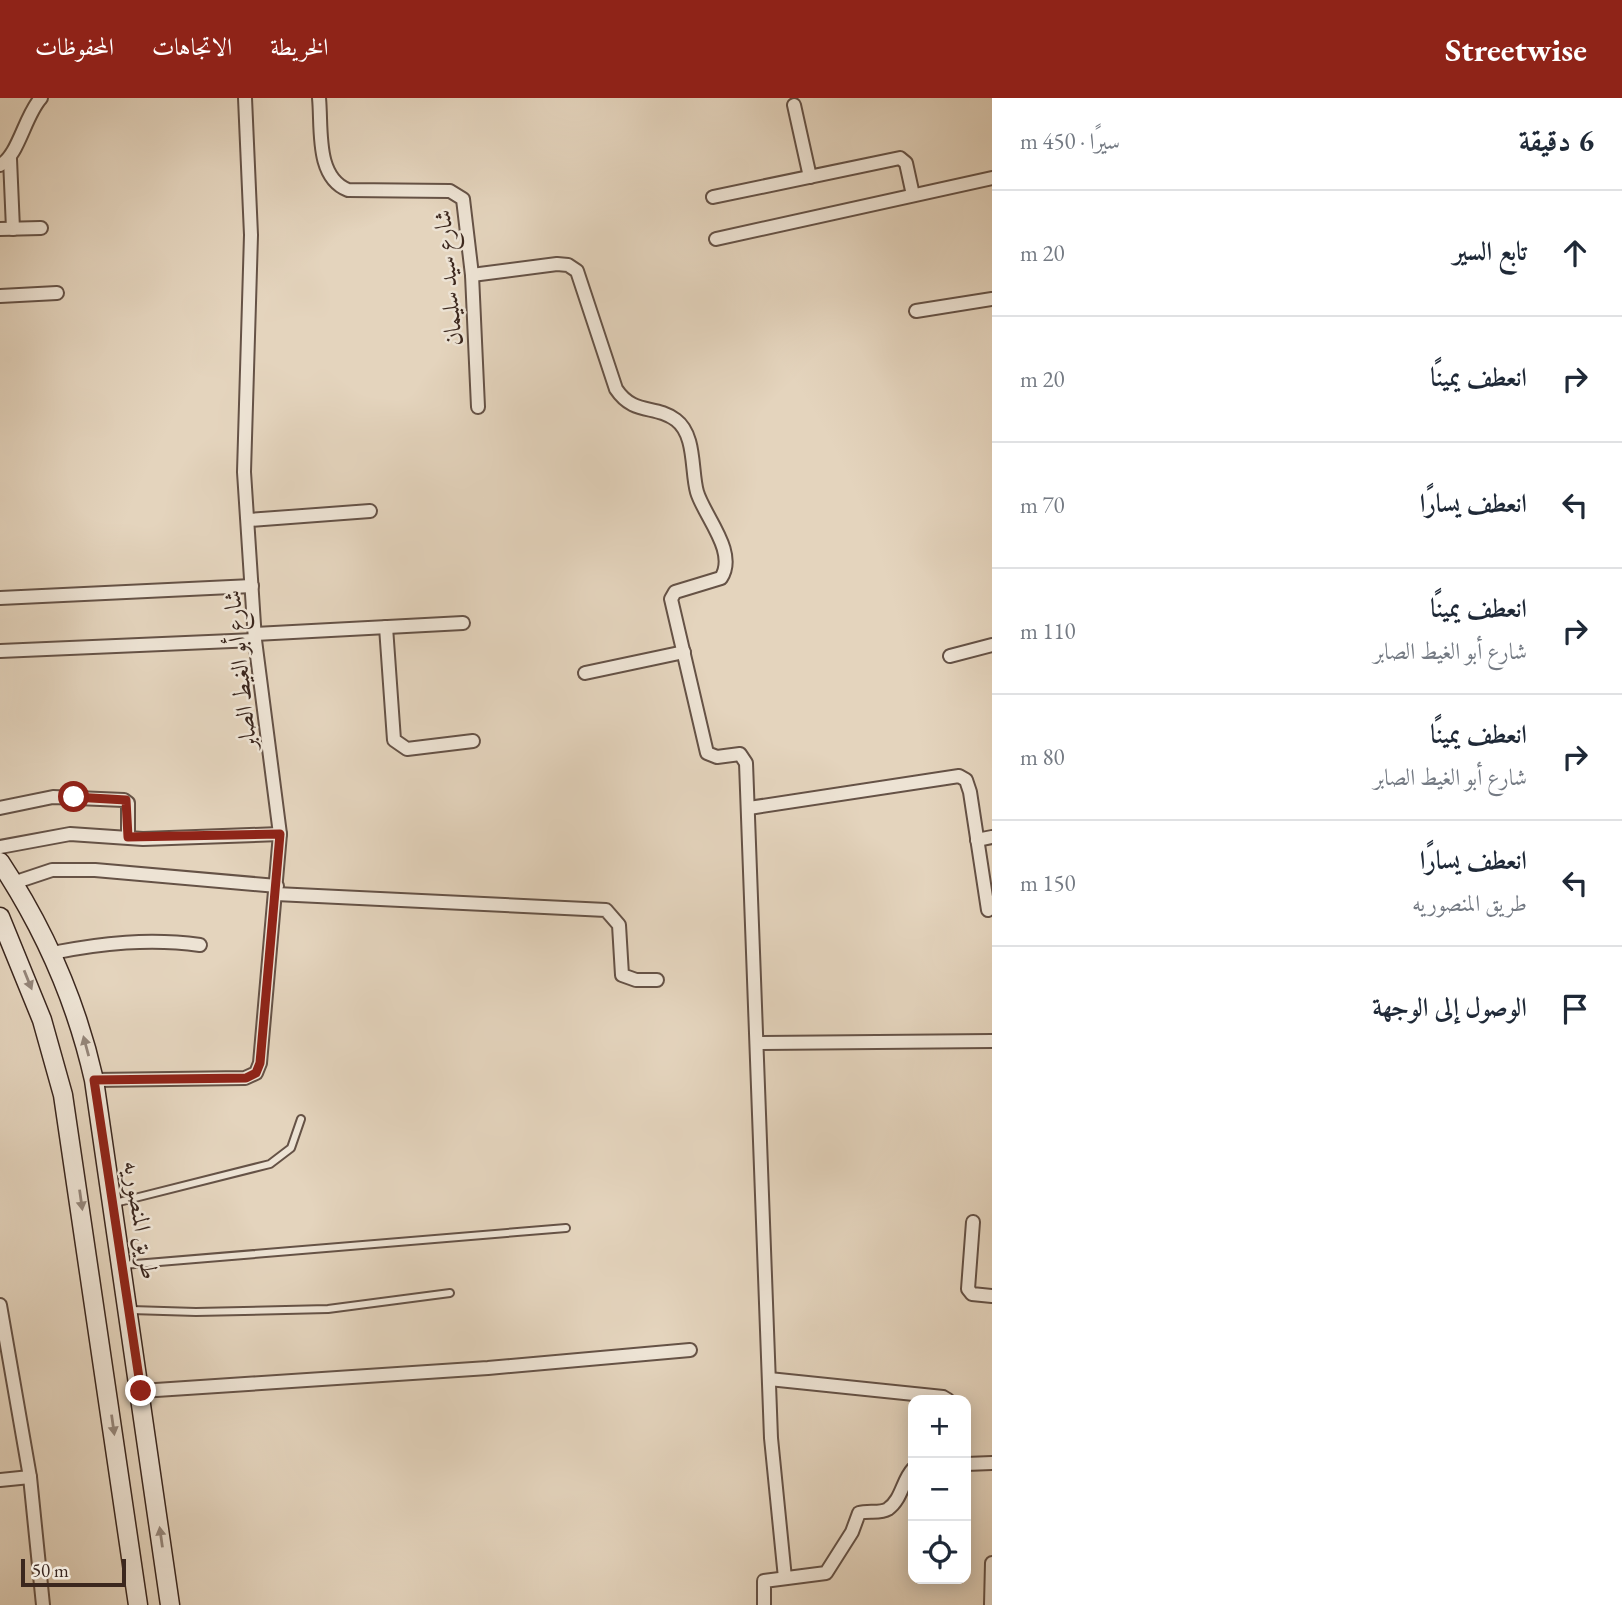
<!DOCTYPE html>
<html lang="ar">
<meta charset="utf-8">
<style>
body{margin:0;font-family:"EB Garamond",Amiri,serif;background:#f6f6f7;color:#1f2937;direction:rtl}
.controls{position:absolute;right:21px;bottom:21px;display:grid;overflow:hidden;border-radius:14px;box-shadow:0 4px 18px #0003}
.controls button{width:63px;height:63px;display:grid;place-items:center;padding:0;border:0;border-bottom:2px solid #e0e1e3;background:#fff;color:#1f2937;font:35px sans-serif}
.scale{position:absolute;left:21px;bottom:18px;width:105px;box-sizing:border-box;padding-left:7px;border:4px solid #3b271e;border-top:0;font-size:19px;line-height:24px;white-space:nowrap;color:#3b271e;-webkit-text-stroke:5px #ede3d4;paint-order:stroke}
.stop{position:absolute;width:21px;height:21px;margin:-16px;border:5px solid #8f2418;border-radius:50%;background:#fff}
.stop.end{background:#8f2418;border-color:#fff;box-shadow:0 2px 7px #0008}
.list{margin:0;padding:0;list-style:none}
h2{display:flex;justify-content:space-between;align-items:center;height:91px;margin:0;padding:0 28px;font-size:30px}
h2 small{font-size:23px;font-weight:400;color:#747a83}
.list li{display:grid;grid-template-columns:46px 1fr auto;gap:21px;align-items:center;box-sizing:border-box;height:126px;padding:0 28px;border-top:2px solid #e0e1e3}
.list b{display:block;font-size:26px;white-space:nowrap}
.list p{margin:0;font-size:23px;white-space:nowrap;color:#747a83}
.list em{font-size:23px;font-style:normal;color:#747a83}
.icon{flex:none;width:38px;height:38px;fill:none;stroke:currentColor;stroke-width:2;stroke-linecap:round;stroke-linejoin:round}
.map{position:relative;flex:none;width:992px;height:1507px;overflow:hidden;direction:ltr}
header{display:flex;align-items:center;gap:42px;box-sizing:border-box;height:98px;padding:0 35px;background:#8f2418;color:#fff}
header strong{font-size:33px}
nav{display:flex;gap:38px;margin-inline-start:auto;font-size:24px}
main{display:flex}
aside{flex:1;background:#fff}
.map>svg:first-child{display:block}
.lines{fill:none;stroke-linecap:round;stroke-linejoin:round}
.lane-casing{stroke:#655246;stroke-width:10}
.street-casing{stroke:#655246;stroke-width:16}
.secondary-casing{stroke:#3b271e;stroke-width:21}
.lane{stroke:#ede3d4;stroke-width:6}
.street{stroke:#ede3d4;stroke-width:12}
.secondary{stroke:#ede3d4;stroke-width:18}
.oneway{fill:#948579}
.route{stroke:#8f2418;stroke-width:9}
.labels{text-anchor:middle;stroke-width:5;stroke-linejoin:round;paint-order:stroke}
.street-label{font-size:24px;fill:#3b271e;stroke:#ede3d4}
</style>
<header>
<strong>Streetwise</strong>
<nav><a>الخريطة</a><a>الاتجاهات</a><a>المحفوظات</a></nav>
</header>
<main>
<aside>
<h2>6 دقيقة<small>سيرًا · 450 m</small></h2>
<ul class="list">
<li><svg class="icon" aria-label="ahead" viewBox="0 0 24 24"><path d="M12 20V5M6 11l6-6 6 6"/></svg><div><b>تابع السير</b></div><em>20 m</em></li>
<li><svg class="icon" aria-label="right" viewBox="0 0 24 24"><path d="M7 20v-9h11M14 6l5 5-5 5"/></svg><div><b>انعطف يمينًا</b></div><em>20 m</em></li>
<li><svg class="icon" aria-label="left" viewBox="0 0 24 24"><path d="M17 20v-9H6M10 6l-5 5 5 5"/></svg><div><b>انعطف يسارًا</b></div><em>70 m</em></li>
<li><svg class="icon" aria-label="right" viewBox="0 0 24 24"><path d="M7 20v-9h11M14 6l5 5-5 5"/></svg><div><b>انعطف يمينًا</b><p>شارع أبو الغيط الصابر</p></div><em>110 m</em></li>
<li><svg class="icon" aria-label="right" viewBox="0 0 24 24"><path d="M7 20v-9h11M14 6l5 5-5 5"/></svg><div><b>انعطف يمينًا</b><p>شارع أبو الغيط الصابر</p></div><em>80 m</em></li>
<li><svg class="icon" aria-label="left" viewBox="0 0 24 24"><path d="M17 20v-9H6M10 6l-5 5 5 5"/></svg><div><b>انعطف يسارًا</b><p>طريق المنصوريه</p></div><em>150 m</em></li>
<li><svg class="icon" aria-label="arrive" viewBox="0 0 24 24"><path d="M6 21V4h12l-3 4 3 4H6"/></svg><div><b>الوصول إلى الوجهة</b></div></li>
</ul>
</aside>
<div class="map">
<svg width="992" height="1507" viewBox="0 0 992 1507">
<rect width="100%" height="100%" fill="#e4d4bd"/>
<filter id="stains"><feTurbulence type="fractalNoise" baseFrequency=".00286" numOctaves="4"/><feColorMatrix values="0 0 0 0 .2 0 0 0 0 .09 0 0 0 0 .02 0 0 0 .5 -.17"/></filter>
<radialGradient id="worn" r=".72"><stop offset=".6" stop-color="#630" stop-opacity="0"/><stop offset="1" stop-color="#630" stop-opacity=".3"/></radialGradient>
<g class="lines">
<defs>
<g id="lane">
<polyline points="115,1105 270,1066 291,1050 301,1021"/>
<polyline points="123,1167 566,1130"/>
<polyline points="131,1212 196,1214 328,1211 450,1195"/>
</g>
<g id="street">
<path d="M319,0C322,30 315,79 348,92L450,93L463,101L472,177L478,309"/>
<polyline points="794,7 810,79"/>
<polyline points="10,61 13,131"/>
<path d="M0,67C18,59 25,17 41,0"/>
<polyline points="713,99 900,60 906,65 913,97"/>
<polyline points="0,131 41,130"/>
<polyline points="716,141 992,80"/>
<path d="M472,177L557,166L568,167L577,173L616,291C634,318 655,306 676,322C696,337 691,373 697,394C704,418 738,454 721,480L675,494L671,501L707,655L717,659L740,656L746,665L771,1340L785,1480"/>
<polyline points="0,198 57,195"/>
<polyline points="916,213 992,201"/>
<polyline points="249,422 370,413"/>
<polyline points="0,500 252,488"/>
<polyline points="386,529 394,642 407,651 473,643"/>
<polyline points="255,536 463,525"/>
<polyline points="0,553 255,542"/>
<polyline points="950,558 992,547"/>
<polyline points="585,575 684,554"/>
<polyline points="0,710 53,699 124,702 128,705 128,739"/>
<polyline points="749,710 959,678 966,682 970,694 988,812"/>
<polyline points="977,742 992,739"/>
<polyline points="0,749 70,736 143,741 280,736"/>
<polyline points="13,785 52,772 95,772 277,788"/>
<polyline points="276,796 606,812 619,827 622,877 636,882 657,882"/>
<path d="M52,855C102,845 150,840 200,847"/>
<polyline points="758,945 992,943"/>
<polyline points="94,982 245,980 256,975 260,965 280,736 255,542 244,374 251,137 245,0"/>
<polyline points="973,1124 968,1191 972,1196 992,1198"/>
<polyline points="0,1207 30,1379 43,1507"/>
<polyline points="769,1281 943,1299 948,1302"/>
<polyline points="141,1293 488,1270 690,1252"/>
<polyline points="966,1366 992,1365"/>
<polyline points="0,1382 30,1379"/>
<path d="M764,1507V1483L826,1475L852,1434L859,1415C868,1412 880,1416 888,1411C902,1401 902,1383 913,1371"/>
<polyline points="991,1507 992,1465"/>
</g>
<g id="secondary">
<path d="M0,764C45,832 76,902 94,982L170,1507"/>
<polyline points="0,819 42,922 63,997 138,1507"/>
</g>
</defs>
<!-- lane casing -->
<use href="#lane" class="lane-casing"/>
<!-- street casing -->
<use href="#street" class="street-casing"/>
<!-- secondary casing -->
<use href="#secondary" class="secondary-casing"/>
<!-- lane -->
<use href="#lane" class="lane"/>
<!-- street -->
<use href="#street" class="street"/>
<!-- secondary -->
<use href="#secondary" class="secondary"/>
</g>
<!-- one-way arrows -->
<defs><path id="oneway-solid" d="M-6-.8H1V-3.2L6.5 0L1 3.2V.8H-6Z" transform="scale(1.75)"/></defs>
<g class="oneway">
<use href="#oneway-solid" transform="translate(28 882) rotate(68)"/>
<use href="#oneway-solid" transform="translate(86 948) rotate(-105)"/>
<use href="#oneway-solid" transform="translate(81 1102) rotate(82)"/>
<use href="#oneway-solid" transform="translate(113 1327) rotate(82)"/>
<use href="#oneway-solid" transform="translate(161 1439) rotate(-98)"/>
</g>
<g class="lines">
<!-- route -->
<polyline class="route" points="74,699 126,702 128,739 280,736 260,965 256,975 246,980 94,982 141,1293"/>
</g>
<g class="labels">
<!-- street labels -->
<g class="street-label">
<text transform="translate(448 180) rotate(-95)" y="8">شارع سيد سليمان</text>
<text transform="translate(240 572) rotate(-96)" y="8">شارع أبو الغيط الصابر</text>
<text transform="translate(141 1122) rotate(81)" y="8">طريق المنصوريه</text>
</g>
</g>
<rect width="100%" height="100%" filter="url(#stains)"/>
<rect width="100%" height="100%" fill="url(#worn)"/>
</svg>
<div class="controls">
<button>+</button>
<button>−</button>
<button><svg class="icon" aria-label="locate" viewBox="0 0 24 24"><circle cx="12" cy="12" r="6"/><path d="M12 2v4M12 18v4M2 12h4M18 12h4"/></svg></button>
</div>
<div class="scale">50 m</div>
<div class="stop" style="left:74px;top:699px"></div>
<div class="stop end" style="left:141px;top:1293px"></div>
</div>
</main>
